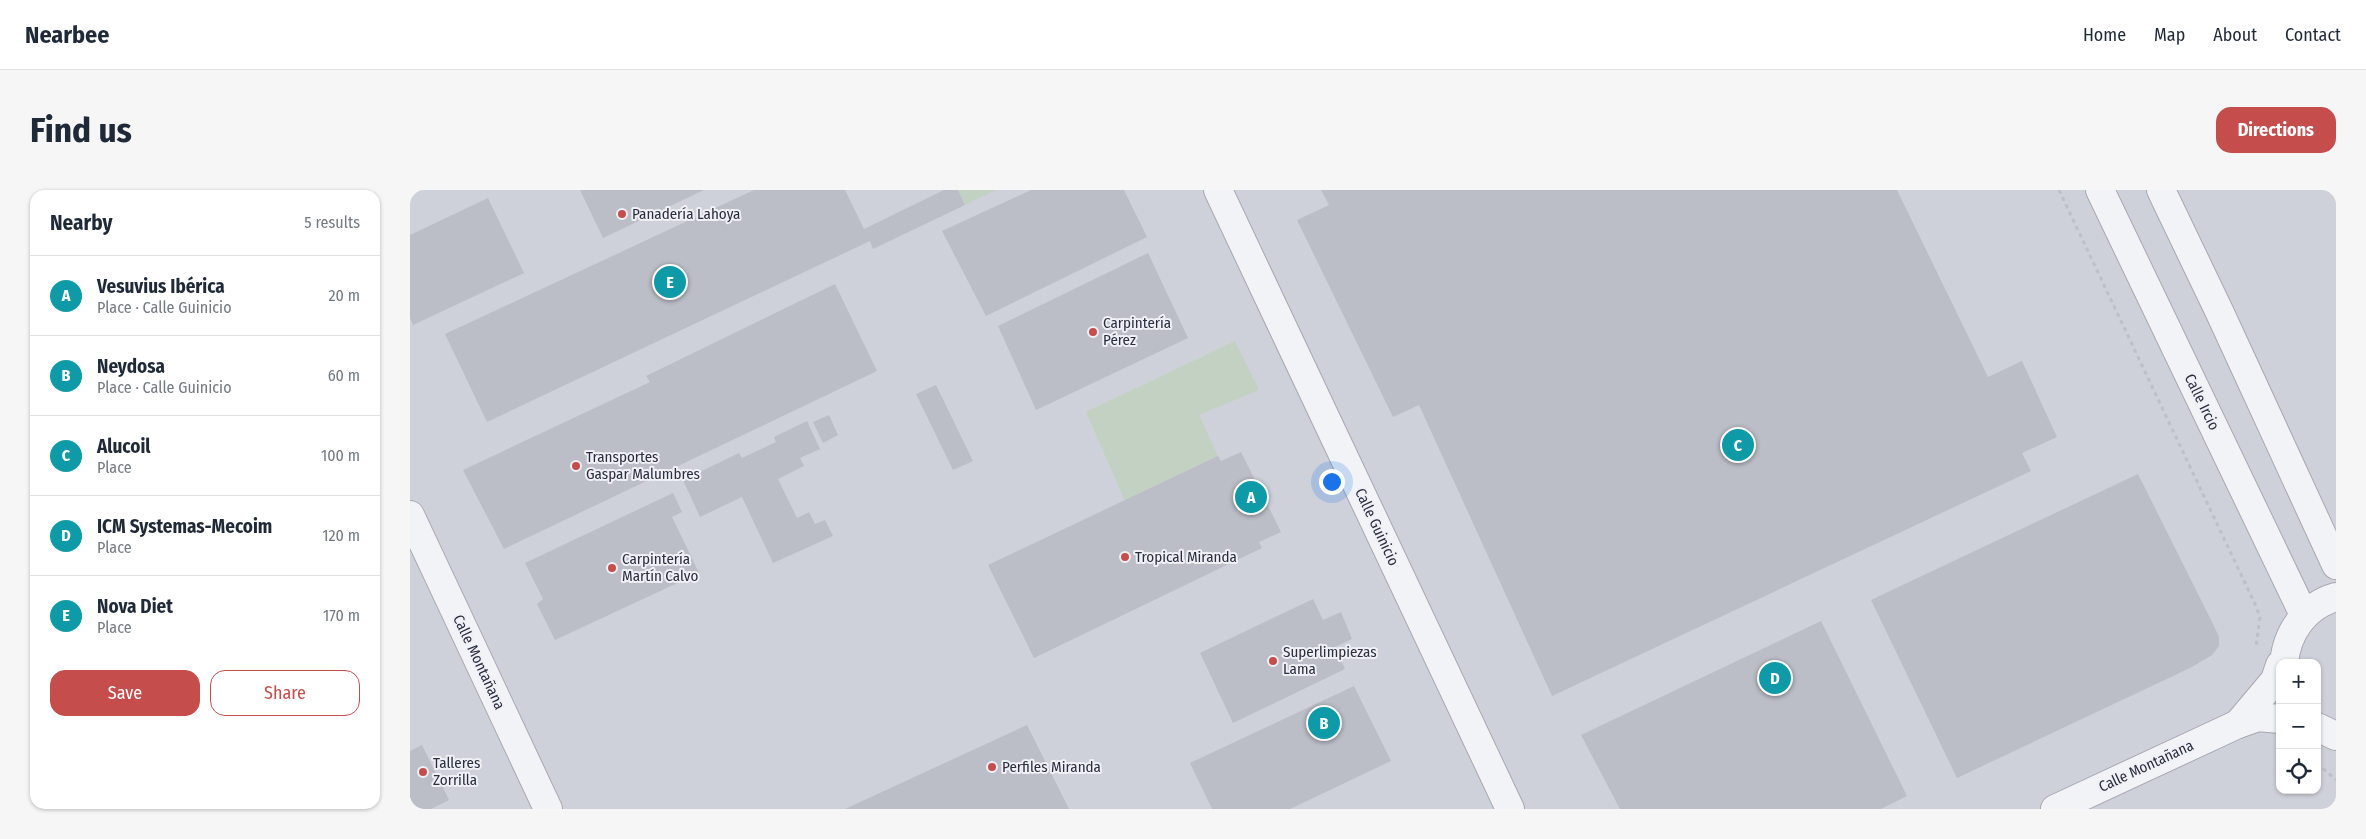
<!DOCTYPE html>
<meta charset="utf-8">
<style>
body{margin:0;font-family:"Fira Sans Condensed",sans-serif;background:#f6f6f7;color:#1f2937}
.controls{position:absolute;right:15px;bottom:15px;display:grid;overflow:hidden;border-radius:10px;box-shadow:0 1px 4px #0004}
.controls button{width:45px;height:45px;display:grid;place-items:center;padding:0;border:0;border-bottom:1px solid #e0e1e3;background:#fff;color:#1f2937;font:25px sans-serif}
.you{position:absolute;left:921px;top:291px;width:18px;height:18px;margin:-12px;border:4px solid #fff;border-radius:50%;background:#1a73e8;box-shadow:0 0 0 8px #1a73e833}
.badge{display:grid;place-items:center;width:32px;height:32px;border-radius:50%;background:#c54e4d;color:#fff;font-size:16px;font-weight:700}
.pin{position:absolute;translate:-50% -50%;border:2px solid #fff;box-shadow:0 1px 5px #0006}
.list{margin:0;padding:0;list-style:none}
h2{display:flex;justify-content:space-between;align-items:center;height:65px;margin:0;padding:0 20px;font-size:21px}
h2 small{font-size:16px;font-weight:400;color:#747a83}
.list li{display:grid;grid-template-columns:32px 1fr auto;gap:15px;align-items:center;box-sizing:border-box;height:80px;padding:0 20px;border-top:1px solid #e0e1e3}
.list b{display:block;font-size:19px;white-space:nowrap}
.list p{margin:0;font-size:16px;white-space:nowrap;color:#747a83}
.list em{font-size:16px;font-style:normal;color:#747a83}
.actions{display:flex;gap:10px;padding:15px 20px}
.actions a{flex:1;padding:11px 0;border:1px solid #c54e4d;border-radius:15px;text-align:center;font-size:18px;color:#c54e4d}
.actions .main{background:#c54e4d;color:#fff}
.icon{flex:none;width:28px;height:28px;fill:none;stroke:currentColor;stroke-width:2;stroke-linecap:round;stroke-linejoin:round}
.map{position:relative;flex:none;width:1926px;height:619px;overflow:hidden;border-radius:15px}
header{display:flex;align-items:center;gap:30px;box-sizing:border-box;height:70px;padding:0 25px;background:#fff;border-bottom:1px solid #e0e1e3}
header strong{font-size:24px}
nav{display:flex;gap:28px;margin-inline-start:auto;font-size:18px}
.intro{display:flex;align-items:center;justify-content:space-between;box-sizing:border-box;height:120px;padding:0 30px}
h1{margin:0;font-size:35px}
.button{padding:12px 22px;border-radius:15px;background:#c54e4d;color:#fff;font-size:18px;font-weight:700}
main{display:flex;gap:30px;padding:0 30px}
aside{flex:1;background:#fff;border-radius:15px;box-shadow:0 1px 4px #0004}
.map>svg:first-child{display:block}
.built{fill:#ced1da;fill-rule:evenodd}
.green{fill:#c3d1c2}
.building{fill:#bbbdc7}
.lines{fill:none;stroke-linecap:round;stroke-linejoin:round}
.minor-casing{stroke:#a6a8b2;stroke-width:30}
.path{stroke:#bec0c7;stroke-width:3;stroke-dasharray:4 4;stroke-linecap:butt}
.minor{stroke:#f2f3f7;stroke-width:28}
.poi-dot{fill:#c54e4d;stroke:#eff1f6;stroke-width:2}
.labels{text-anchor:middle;stroke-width:4;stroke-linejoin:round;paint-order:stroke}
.poi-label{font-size:15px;fill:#2a2e3e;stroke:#eff1f6;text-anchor:start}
.street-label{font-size:15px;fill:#2a2e3e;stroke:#eff1f6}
</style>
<header>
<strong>Nearbee</strong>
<nav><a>Home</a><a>Map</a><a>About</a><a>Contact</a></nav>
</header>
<div class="intro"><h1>Find us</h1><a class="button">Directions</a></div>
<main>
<aside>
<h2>Nearby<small>5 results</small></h2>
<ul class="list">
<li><span class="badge" style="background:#0f9aa8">A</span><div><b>Vesuvius Ibérica</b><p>Place · Calle Guinicio</p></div><em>20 m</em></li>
<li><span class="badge" style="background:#0f9aa8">B</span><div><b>Neydosa</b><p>Place · Calle Guinicio</p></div><em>60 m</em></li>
<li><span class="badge" style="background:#0f9aa8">C</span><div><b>Alucoil</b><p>Place</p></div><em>100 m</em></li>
<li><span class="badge" style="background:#0f9aa8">D</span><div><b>ICM Systemas-Mecoim</b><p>Place</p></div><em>120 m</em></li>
<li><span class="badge" style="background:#0f9aa8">E</span><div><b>Nova Diet</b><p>Place</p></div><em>170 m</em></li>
</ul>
<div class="actions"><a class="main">Save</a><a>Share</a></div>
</aside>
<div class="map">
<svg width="1926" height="619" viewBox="0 0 1926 619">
<rect width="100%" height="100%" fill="#e0e2e8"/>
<!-- built -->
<path class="built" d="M0,0H1926V619H0ZM1870,473H1907V600H1870Z"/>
<!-- green -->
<g class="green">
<polygon points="548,0 586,0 555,15"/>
<polygon points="825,151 849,200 789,225 808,266 715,311 676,222"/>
</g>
<!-- building -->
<g class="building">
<polygon points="170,0 294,0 193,48"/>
<polygon points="344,0 435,0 454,39 534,0 548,0 555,15 463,59 460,51 77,232 35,144"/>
<polygon points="621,0 714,0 737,47 576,126 532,41"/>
<polygon points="911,0 1487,0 1578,187 1612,171 1647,247 1612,263 1621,281 1142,506 1009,215 983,227 887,30 919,15"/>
<polygon points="78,8 114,83 3,135 0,128 0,45"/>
<polygon points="738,63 778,148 626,220 588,136"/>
<polygon points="425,94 467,181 94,359 53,280 240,192 236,186"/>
<polygon points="526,195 563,271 543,280 506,204"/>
<polygon points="419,225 428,245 413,253 403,232"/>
<polygon points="397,231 410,259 390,268 394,276 368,289 387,328 399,322 405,334 415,330 423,346 363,373 332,307 290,327 273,290 329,263 332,268 366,252 364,247"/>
<polygon points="831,262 871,342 849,352 852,358 624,468 578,375 808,266 811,271"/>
<polygon points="1728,284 1804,436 1809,447 1809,456 1802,465 1780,478 1547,588 1461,410"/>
<polygon points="263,303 272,322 262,327 289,383 145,450 127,414 133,409 115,373"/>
<polygon points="903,409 913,430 931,422 942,449 925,457 935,479 823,533 790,463"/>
<polygon points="1411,431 1497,606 1471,619 1210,619 1171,545"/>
<polygon points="944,496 981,571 880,619 802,619 780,573"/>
<polygon points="617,535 659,619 435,619"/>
<polygon points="12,555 39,610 21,619 0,619 0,561"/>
</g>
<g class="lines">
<defs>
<g id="minor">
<polyline points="808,0 1100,619"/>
<polyline points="1690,0 1894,425"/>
<polyline points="1751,0 1810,123 1926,375"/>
<polyline points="0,325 138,619"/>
<path d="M1874,473C1877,442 1895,416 1926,407"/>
<polyline points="1828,534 1865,490 1870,475"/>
<polyline points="1907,537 1926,546"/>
<polyline points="1645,619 1828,534 1848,527 1870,529"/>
</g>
</defs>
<!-- minor casing -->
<use href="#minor" class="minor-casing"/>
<!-- path -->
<g class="path">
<polyline points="1649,0 1845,414 1850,427 1846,457"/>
<polyline points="1907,573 1926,590"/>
</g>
<!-- minor -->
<use href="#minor" class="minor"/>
</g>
<!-- markers -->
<g class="poi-dot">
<circle cx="212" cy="24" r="5"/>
<circle cx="683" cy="142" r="5"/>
<circle cx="166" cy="276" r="5"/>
<circle cx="715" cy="367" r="5"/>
<circle cx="202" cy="378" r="5"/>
<circle cx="863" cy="471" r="5"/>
<circle cx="582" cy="577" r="5"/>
<circle cx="13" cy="582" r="5"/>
</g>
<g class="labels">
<!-- poi labels -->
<g class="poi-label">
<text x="222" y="29">Panadería Lahoya</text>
<text x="693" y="138">Carpintería<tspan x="693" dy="17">Pérez</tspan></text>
<text x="176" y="272">Transportes<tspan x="176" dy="17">Gaspar Malumbres</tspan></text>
<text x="725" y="372">Tropical Miranda</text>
<text x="212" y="374">Carpintería<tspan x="212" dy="17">Martín Calvo</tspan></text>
<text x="873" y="467">Superlimpiezas<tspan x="873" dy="17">Lama</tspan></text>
<text x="23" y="578">Talleres<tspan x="23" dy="17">Zorrilla</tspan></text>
<text x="592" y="582">Perfiles Miranda</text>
</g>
<!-- street labels -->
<g class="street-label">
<text transform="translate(1792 212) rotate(64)" y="5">Calle Ircio</text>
<text transform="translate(967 337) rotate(65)" y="5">Calle Guinicio</text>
<text transform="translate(69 472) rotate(65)" y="5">Calle Montañana</text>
<text transform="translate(1736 576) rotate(-25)" y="5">Calle Montañana</text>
</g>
</g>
</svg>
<div class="controls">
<button>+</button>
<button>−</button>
<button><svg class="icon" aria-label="locate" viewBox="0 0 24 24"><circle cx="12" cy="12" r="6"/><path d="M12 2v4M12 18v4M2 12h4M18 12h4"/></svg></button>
</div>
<div class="you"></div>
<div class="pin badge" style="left:841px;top:307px;background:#0f9aa8">A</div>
<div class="pin badge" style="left:914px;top:533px;background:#0f9aa8">B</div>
<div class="pin badge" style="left:1328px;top:255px;background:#0f9aa8">C</div>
<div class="pin badge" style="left:1365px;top:488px;background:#0f9aa8">D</div>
<div class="pin badge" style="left:260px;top:92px;background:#0f9aa8">E</div>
</div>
</main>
